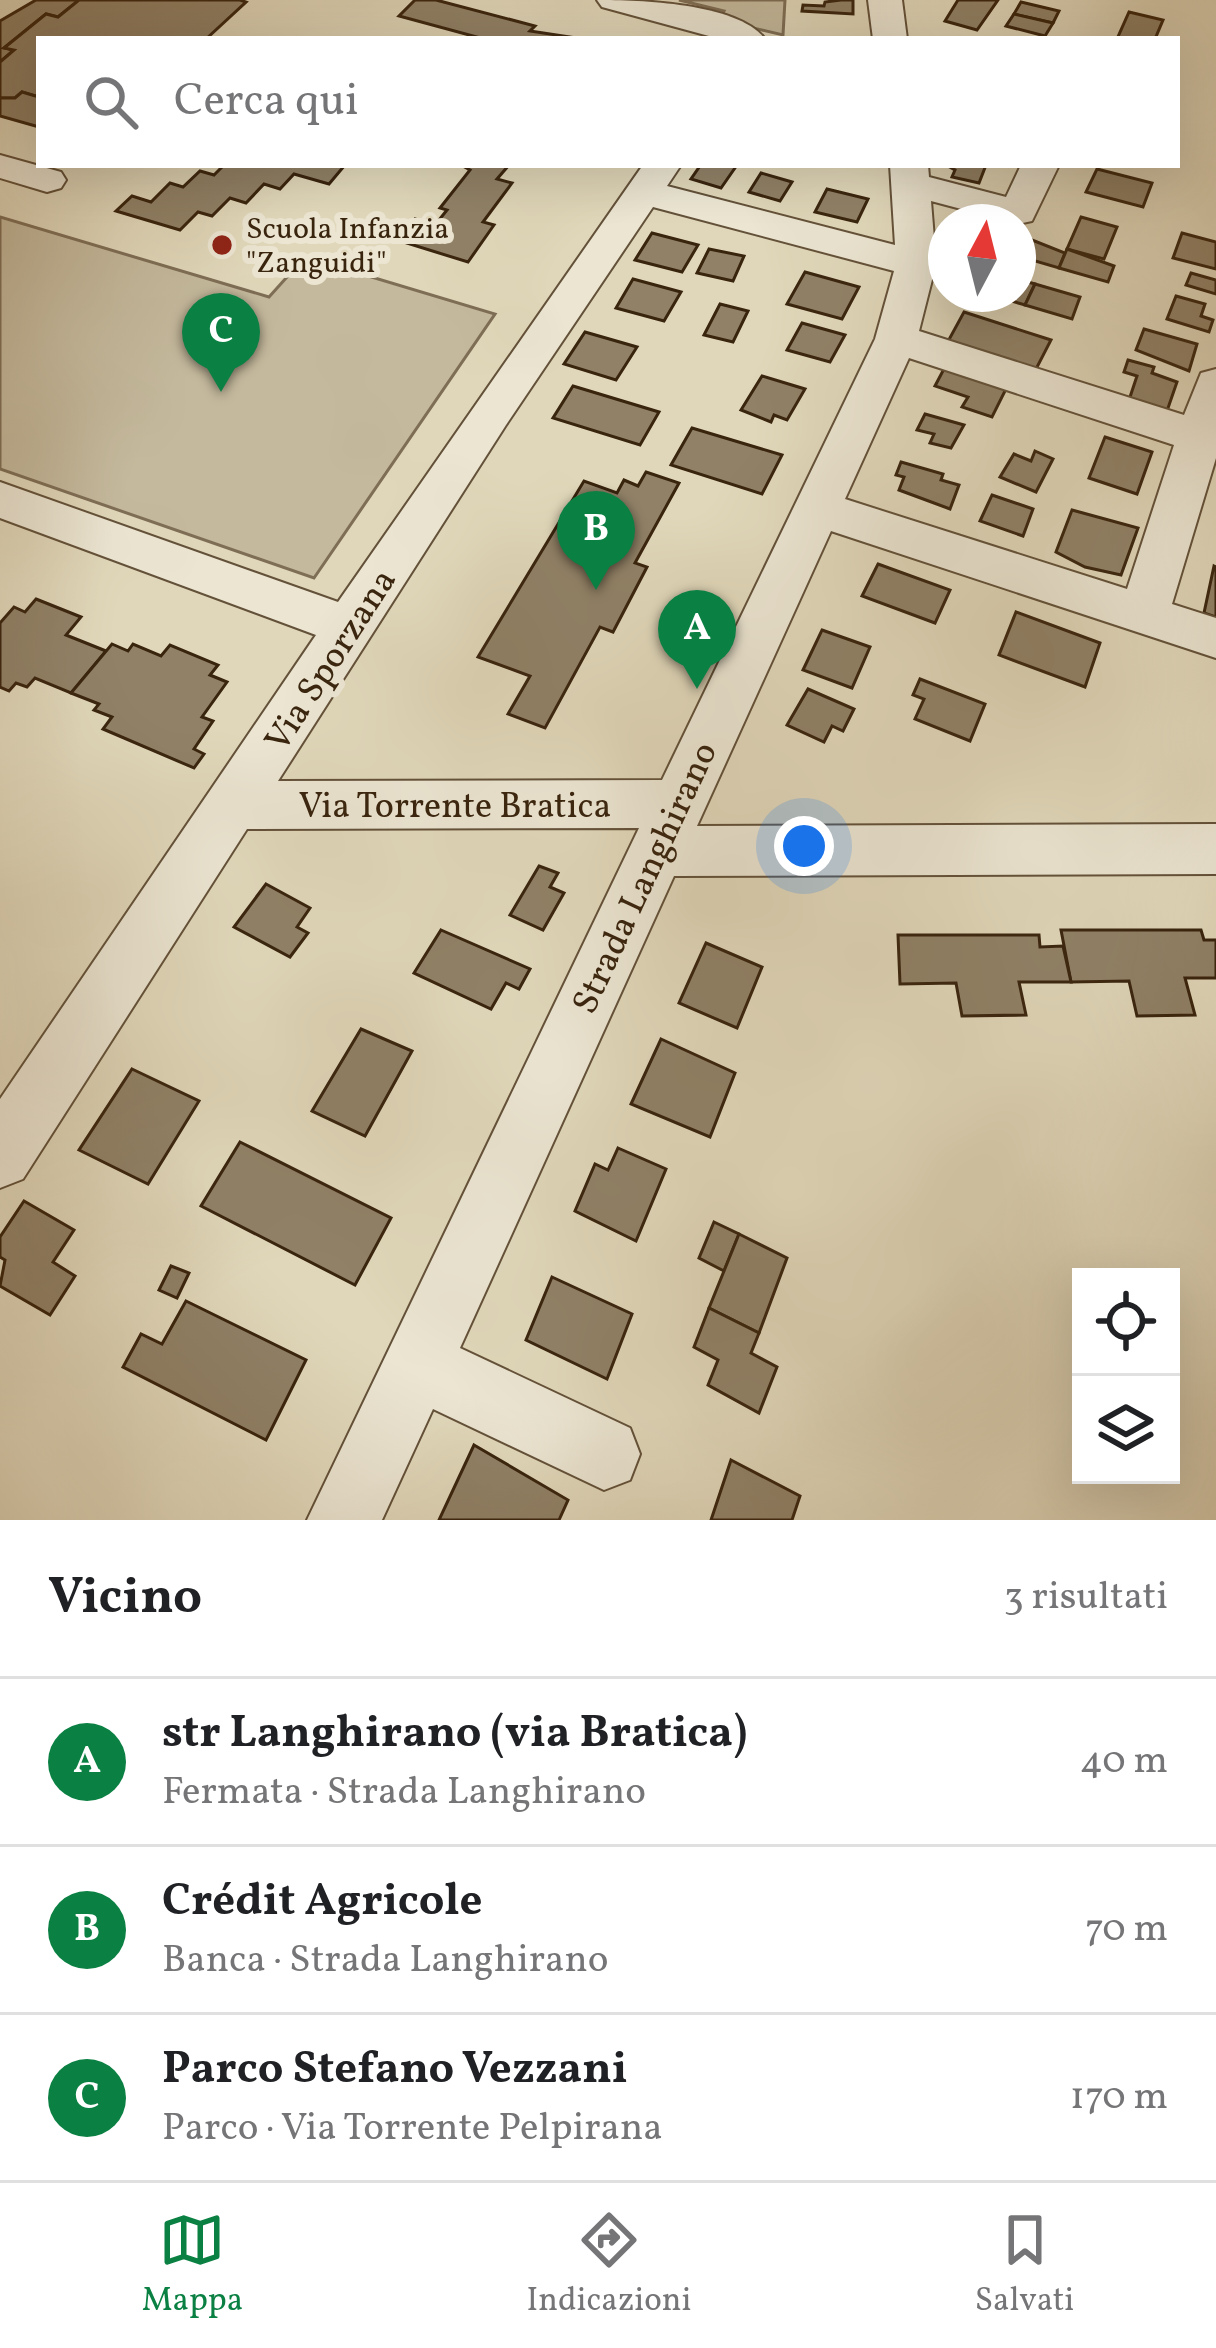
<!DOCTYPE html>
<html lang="it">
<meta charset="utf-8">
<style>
body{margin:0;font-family:Vollkorn,serif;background:#f6f6f6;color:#202124}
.controls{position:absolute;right:36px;bottom:36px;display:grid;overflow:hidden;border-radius:0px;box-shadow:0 12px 48px #0002}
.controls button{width:108px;height:108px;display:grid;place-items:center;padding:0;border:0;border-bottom:3px solid #e0e0e0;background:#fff;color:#202124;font:60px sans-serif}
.compass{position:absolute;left:928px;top:204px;width:108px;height:108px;border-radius:50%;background:#fff;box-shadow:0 12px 48px #0002;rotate:7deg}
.you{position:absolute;left:804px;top:846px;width:42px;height:42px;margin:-30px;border:9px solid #fff;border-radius:50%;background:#1a73e8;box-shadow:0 0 0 18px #1a73e833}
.badge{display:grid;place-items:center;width:78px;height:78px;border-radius:50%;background:#0b8043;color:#fff;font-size:39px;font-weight:700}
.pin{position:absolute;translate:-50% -99px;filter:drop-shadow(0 3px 6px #0008)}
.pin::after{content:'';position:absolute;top:63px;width:42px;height:36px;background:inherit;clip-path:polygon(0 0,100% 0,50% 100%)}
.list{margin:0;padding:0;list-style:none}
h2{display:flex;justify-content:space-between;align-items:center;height:156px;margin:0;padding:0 48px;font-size:51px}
h2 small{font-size:39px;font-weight:400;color:#757577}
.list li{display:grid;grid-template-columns:78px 1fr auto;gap:36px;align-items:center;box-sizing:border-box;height:168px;padding:0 48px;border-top:3px solid #e0e0e0}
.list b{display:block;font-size:45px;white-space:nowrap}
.list p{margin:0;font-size:39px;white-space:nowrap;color:#757577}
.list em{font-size:39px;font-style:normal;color:#757577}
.icon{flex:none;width:66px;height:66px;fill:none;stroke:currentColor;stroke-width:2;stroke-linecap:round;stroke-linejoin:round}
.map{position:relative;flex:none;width:1216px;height:1520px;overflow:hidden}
.search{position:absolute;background:#fff;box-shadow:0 12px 48px #0002;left:36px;right:36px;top:36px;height:132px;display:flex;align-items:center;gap:30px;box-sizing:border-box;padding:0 42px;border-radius:0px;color:#757577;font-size:45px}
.sheet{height:660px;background:#fff}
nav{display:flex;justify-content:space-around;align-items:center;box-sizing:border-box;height:168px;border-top:3px solid #e0e0e0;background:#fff;font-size:33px;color:#757577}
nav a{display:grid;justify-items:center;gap:6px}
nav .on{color:#0b8043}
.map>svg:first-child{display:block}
.green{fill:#c4b99d;stroke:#7e6e56;stroke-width:3}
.building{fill:#908167;stroke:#39240e;stroke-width:3}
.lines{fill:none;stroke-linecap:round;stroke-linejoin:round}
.minor-casing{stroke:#635139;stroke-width:4}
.minor{fill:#ebe5d2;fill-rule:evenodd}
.poi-dot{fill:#8f2418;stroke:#ebe5d2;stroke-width:4.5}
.labels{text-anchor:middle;stroke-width:12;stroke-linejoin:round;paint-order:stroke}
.far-poi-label{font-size:30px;fill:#39240e;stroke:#ebe5d2;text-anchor:start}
.street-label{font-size:36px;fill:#39240e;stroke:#ebe5d2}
</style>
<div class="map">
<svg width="1216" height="1520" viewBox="0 0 1216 1520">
<rect width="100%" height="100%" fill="#e0d7ba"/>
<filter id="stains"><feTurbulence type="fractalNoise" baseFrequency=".00167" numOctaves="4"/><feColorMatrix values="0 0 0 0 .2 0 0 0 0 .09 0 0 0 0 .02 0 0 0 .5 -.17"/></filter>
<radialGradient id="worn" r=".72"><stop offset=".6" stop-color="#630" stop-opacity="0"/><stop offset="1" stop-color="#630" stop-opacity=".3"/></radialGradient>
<!-- green -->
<g class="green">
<polygon points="679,0 785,0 783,35 719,20 724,11"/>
<polygon points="0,217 269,297 305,257 495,314 314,578 0,469"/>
</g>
<!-- building -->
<g class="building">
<polygon points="36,0 79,0 58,17 46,14 4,48 14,50 0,62 0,21"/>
<polygon points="79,0 240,0 246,2 206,39 39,39 39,97 22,92 15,98 0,98 0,62 14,50 4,48 46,14 58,17"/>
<polygon points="415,0 436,0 535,26 530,31 583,39 484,39 399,16"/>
<polygon points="841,0 853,0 853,14 802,11 803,5 824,6 825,2"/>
<polygon points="958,0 998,0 977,30 945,21"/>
<polygon points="1021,2 1059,11 1053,23 1014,14"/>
<polygon points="1129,12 1163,20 1155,39 1117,39"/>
<polygon points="1014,14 1053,23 1045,36 1006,26"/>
<polygon points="22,92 39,97 39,127 0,116 0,98 15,98"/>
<polygon points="224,165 345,165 329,184 294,174 280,189 264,184 246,203 230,198 212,216 198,212 180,230 116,211 132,196 151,202 170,183 183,187 200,171 214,175"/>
<polygon points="461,165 509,165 497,179 512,183 483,222 494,225 468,262 397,240 415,219 435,225 447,210 440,208 470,170"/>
<polygon points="709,165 737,165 721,188 691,179 700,166"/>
<polygon points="946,165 986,165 979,183 952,177 955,170"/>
<polygon points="1097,169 1152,183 1143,207 1086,192"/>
<polygon points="761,173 792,182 780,201 749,192"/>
<polygon points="827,189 868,199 857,222 815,212"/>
<polygon points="1081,217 1117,227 1104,259 1067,249"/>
<polygon points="652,233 698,245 682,272 635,260"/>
<polygon points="1182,233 1216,242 1216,269 1173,258"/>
<polygon points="1022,236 1065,253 1059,268 1018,256"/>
<polygon points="709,249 744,256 733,281 697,273"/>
<polygon points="1067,249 1114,266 1108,282 1059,268"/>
<polygon points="805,272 859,287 842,319 787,304"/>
<polygon points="1191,273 1216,280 1216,294 1186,285"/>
<polygon points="633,279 681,292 664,321 616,308"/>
<polygon points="1018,279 1035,284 1025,305 988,294 1018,294"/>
<polygon points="1035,284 1080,297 1072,319 1025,305"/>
<polygon points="1176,296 1205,304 1201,316 1213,320 1209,332 1167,319"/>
<polygon points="720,304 748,311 733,342 704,335"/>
<polygon points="964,312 1051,340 1034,373 946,345"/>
<polygon points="802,323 845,335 830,362 787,350"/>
<polygon points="1144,329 1197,344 1189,371 1136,350"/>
<polygon points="585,332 637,347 616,380 564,364"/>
<polygon points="1128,360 1154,367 1152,373 1177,382 1167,411 1129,400 1137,376 1124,372"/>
<polygon points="946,365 1008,385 992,417 962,407 968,397 935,386"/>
<polygon points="762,376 805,389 787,420 774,415 771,422 741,410"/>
<polygon points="573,386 659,412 640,445 553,418"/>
<polygon points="925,414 964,425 951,448 930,443 934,434 917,430"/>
<polygon points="692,428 782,455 762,494 671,465"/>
<polygon points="1105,437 1152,452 1137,494 1089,478"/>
<polygon points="1035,451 1053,459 1036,492 1000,477 1014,454 1031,461"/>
<polygon points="901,462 943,474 941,480 959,485 950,509 899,490 904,477 896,475"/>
<polygon points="646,472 679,483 635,563 647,567 613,632 600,627 545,728 508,714 530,676 478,657 584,481 617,493 624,480 638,486"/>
<polygon points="992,495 1033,509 1023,536 980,521"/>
<polygon points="1072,510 1138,528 1121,575 1085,567 1056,552"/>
<polygon points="878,564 950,590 935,623 862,596"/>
<polygon points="1214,566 1216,567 1216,617 1204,613"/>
<polygon points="36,599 81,617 66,635 106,651 71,693 35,678 27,687 16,683 9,691 0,687 0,623 14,607 25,612"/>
<polygon points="1016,612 1100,643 1085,687 999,655"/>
<polygon points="822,630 870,647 852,688 803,670"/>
<polygon points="112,644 128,651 133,644 161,656 170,645 218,665 210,675 227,682 202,717 213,721 194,749 204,754 194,768 103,729 112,717 94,710 99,704 71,693"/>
<polygon points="920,679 985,704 970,741 915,719 924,699 913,695"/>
<polygon points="808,689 854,709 843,731 832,726 824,742 787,725"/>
<polygon points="539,866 558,873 550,887 564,893 543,930 510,915"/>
<polygon points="266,884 310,908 297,927 308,933 290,957 234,927"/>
<polygon points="441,930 530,969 519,989 506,983 491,1009 414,973"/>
<polygon points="1061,930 1201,930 1204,940 1216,940 1216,978 1185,978 1195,1015 1137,1016 1129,981 1071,982"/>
<polygon points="898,935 1039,935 1040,947 1063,946 1071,982 1019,982 1026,1015 962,1016 956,983 900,984"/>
<polygon points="706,943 762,967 737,1028 679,1003"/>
<polygon points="361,1029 412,1051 365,1136 312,1111"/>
<polygon points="661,1039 735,1073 710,1137 631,1104"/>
<polygon points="132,1069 199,1101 148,1184 79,1150"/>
<polygon points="240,1142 391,1218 355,1285 201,1206"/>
<polygon points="618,1148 666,1169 636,1241 575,1211 595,1164 608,1170"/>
<polygon points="24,1201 74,1230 53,1262 75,1276 50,1315 0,1286 5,1260 0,1257 0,1237"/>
<polygon points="714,1222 739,1234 724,1271 699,1258"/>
<polygon points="739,1234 787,1258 759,1333 709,1308"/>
<polygon points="171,1266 189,1273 177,1298 159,1290"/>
<polygon points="552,1277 632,1314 607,1379 526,1340"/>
<polygon points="186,1301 306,1360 266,1440 123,1367 141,1334 162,1344"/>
<polygon points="709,1308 759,1333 751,1353 777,1367 759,1413 708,1385 718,1360 694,1347"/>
<polygon points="474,1445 568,1500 559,1520 439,1520"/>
<polygon points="731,1460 800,1496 792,1520 711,1520"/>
</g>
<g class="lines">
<defs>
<g id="minor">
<path d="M597,0C640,0 738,3 765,39H720L602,7Z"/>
<polygon points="868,0 902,0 907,39 873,39"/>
<polygon points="0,155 61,172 66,180 61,188 47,192 0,178"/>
<path d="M643,165H681L667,186L895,245L890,165H928L929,177L1006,197L1021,165H1059L1032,221L1018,224L931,201L936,264L919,331L1184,415L1201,373L1216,369V458L1172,604L1216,618V658L831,531L697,826L1216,824V874L674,876L460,1348L630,1428L640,1454L630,1480L604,1490L433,1409L382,1520H307L639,828L247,829L23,1179L0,1188V1099L316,635L0,518V482L338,602ZM653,207L894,271L875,339L662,780L278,781L506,425ZM909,358L1174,445L1127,589L845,499Z"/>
</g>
</defs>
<!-- minor casing -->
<use href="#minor" class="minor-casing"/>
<!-- minor -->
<use href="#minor" class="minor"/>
</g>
<!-- markers -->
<circle class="poi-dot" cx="222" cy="245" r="12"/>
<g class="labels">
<!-- far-poi labels -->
<g class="far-poi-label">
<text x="246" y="238">Scuola Infanzia<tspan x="246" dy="34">"Zanguidi"</tspan></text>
</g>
<!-- street labels -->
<g class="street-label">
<text transform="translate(329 659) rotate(-57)" y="13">Via Sporzana</text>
<text x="455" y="817">Via Torrente Bratica</text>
<text transform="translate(643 877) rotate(-65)" y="13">Strada Langhirano</text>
</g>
</g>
<rect width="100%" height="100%" filter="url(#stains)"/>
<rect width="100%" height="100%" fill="url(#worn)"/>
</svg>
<div class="controls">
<button><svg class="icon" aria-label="locate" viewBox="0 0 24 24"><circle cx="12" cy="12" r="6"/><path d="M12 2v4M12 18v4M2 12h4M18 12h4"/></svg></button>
<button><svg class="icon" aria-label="layers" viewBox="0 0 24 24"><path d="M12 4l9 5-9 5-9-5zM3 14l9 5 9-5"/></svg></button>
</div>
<svg class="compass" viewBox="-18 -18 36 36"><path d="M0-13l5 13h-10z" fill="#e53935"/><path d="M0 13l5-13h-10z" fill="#757577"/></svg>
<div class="you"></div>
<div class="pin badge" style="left:697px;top:689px">A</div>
<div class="pin badge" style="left:596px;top:590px">B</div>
<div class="pin badge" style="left:221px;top:392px">C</div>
<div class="search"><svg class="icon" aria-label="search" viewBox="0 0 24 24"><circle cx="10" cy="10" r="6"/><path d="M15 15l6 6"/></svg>Cerca qui</div>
</div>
<section class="sheet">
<h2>Vicino<small>3 risultati</small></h2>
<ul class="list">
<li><span class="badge">A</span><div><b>str Langhirano (via Bratica)</b><p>Fermata · Strada Langhirano</p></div><em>40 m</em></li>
<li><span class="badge">B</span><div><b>Crédit Agricole</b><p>Banca · Strada Langhirano</p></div><em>70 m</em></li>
<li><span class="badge">C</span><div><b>Parco Stefano Vezzani</b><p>Parco · Via Torrente Pelpirana</p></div><em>170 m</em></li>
</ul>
</section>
<nav>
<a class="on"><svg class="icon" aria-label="map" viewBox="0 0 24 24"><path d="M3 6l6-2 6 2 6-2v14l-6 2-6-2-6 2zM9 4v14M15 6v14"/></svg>Mappa</a>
<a><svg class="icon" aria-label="directions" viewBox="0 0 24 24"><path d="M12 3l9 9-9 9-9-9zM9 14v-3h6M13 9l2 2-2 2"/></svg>Indicazioni</a>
<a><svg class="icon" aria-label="saved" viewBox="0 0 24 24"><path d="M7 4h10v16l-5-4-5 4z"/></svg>Salvati</a>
</nav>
